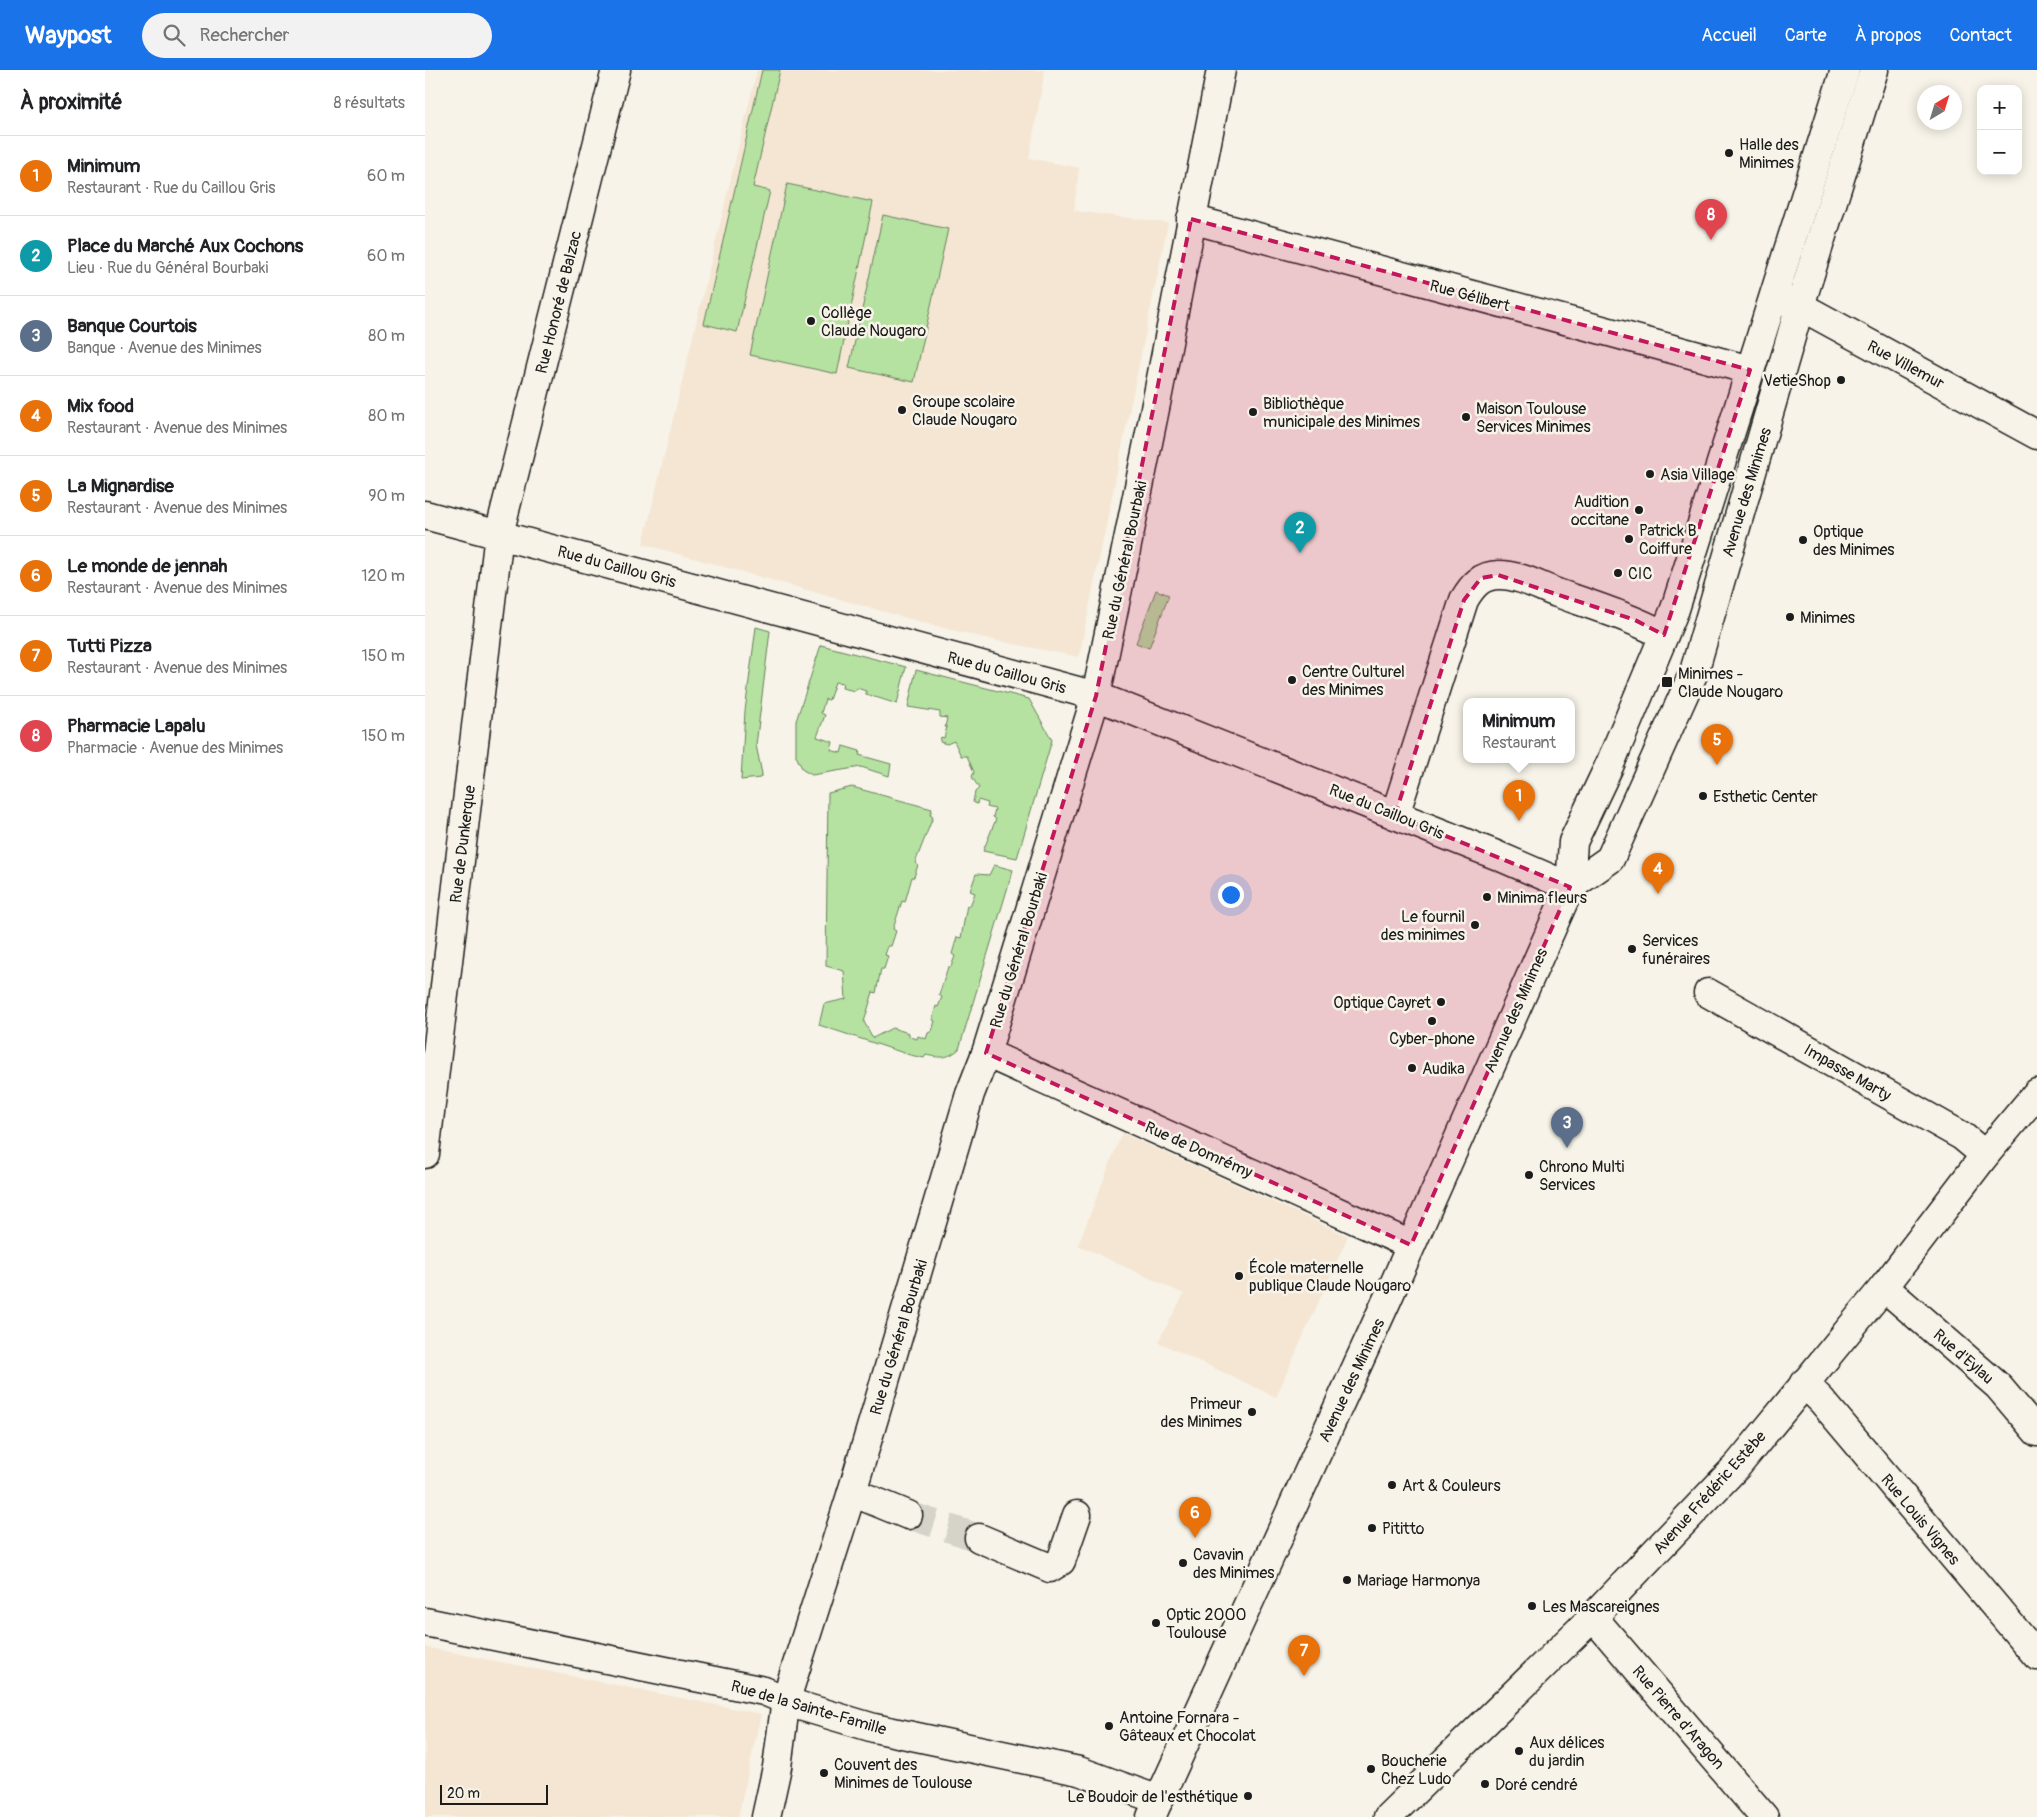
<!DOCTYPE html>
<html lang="fr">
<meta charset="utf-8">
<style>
body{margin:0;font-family:Pangolin,sans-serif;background:#f2f2f2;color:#202124}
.controls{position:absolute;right:15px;top:15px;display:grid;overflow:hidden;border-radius:10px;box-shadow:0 2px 12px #0003}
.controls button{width:45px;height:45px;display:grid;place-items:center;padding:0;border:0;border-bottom:1px solid #e0e0e0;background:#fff;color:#202124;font:25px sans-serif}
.compass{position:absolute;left:1492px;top:15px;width:45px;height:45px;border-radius:50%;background:#fff;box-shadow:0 2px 12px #0003;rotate:38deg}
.scale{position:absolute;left:15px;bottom:12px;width:108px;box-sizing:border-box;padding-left:5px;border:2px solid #1c1c1c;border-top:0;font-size:14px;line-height:18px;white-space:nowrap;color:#1c1c1c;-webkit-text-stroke:4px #f7f3e8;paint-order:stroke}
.you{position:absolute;left:805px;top:824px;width:18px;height:18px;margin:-12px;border:4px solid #fff;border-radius:50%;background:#1a73e8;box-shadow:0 0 0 8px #1a73e833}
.badge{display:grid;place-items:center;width:32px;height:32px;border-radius:50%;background:#1a73e8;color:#fff;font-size:16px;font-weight:700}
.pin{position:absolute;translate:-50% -41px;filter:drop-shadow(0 1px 2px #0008)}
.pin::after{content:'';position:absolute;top:26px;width:18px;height:15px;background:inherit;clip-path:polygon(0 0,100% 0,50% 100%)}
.popup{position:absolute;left:1038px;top:628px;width:112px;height:65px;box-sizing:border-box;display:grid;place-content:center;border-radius:10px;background:#fff;filter:drop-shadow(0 1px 4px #0005);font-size:16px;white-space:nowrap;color:#757577}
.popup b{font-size:19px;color:#202124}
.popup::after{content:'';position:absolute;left:50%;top:100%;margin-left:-10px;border:10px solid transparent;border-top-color:#fff}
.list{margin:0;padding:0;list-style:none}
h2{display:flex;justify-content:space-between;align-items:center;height:65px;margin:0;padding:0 20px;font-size:21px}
h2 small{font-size:16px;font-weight:400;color:#757577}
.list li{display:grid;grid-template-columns:32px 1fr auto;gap:15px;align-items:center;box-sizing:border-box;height:80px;padding:0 20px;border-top:1px solid #e0e0e0}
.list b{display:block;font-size:19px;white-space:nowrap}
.list p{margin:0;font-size:16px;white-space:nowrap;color:#757577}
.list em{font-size:16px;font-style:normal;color:#757577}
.icon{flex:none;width:28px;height:28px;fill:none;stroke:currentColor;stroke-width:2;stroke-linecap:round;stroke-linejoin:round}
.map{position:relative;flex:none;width:1612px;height:1747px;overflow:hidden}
header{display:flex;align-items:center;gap:30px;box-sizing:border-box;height:70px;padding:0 25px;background:#1a73e8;color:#fff}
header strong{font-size:24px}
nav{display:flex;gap:28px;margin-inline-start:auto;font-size:18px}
.search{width:350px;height:45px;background:#f2f2f2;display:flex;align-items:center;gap:12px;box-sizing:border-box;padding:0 18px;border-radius:28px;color:#757577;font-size:19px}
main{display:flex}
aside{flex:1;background:#fff}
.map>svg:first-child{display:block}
.built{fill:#f4e6d2}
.green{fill:#b5e2a1;stroke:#687f5e}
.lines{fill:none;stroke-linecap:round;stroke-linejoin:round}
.minor-tunnel{stroke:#d6d3c9;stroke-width:28;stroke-dasharray:28 14;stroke-linecap:butt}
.minor-casing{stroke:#1c1c1c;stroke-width:31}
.major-casing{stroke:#1c1c1c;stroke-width:31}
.minor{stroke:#f7f3e8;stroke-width:28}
.major{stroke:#f7f3e8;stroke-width:28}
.marked{fill:#c2185b;fill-opacity:0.2;stroke:#c2185b;stroke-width:4;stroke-dasharray:10 6;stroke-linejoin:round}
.poi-dot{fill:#1c1c1c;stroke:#f7f3e8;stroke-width:2}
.labels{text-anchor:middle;stroke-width:5;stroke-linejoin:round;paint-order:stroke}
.poi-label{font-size:16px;fill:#1c1c1c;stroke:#f7f3e8;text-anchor:start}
.street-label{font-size:16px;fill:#1c1c1c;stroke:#f7f3e8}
</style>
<header>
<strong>Waypost</strong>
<div class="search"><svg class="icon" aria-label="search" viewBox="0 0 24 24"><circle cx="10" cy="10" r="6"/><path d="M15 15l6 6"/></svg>Rechercher</div>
<nav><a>Accueil</a><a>Carte</a><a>À propos</a><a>Contact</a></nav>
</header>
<main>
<aside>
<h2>À proximité<small>8 résultats</small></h2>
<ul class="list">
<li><span class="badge" style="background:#e8710a">1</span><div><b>Minimum</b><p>Restaurant · Rue du Caillou Gris</p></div><em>60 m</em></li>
<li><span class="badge" style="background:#0f9aa8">2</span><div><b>Place du Marché Aux Cochons</b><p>Lieu · Rue du Général Bourbaki</p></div><em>60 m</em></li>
<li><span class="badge" style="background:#5c6f8a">3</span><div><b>Banque Courtois</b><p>Banque · Avenue des Minimes</p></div><em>80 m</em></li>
<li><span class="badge" style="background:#e8710a">4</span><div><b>Mix food</b><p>Restaurant · Avenue des Minimes</p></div><em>80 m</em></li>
<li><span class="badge" style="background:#e8710a">5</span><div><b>La Mignardise</b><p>Restaurant · Avenue des Minimes</p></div><em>90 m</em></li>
<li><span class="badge" style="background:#e8710a">6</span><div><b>Le monde de jennah</b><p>Restaurant · Avenue des Minimes</p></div><em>120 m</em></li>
<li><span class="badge" style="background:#e8710a">7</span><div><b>Tutti Pizza</b><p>Restaurant · Avenue des Minimes</p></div><em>150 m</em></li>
<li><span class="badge" style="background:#e0444e">8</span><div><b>Pharmacie Lapalu</b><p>Pharmacie · Avenue des Minimes</p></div><em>150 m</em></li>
</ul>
</aside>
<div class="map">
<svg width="1612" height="1747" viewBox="0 0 1612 1747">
<rect width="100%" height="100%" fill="#f7f3e8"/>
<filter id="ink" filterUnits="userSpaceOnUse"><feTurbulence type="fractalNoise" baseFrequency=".02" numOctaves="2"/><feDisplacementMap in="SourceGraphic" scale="10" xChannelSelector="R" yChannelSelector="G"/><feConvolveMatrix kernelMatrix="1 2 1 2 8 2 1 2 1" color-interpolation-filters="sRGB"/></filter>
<g filter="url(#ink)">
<!-- built -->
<g class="built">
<polygon points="332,0 620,0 604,88 654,98 649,141 743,153 654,587 564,569 503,554 218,474"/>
<polygon points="697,1063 923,1166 851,1327 733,1272 759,1224 653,1175"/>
<polygon points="0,1577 336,1644 313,1747 0,1747"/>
</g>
<!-- green -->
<g class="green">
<polygon points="337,0 355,0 328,117 345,121 312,262 279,254"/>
<polygon points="362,114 448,132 412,304 325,285"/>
<polygon points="458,145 523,159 489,312 424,298"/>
<polygon points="731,520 744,525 724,578 711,573"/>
<polygon points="331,557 345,561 331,675 337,704 335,708 316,710 320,641"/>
<polygon points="396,575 481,597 472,634 441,624 441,621 432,618 430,621 417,618 418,613 410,612 404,630 400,629 396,643 400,645 392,667 408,672 406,680 416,683 418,676 435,681 434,685 466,694 464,706 436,697 387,705 378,700 371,686 371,651"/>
<polygon points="491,600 604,629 627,670 592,788 558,781 571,749 568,747 570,739 562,737 563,733 553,730 552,734 548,732 550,722 554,718 547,707 549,702 542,686 536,686 529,671 522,674 515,672 516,667 519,668 522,657 520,657 522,648 515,647 515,642 483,637"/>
<path d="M427,717L507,739L505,745L508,747L490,793L493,795L489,807H487L480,832L477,831L468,859L471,861L466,876H463L460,885L463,886L459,899H456L451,923L448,922L439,952L448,968L467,958L484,963V967L492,969L493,966L501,969L503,963L507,961L510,951L507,950L511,936L513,937L517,927L514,925L523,897H526L530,886L527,884L532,867L536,868L542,835L545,836L550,823L545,821L551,804L564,805L569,795L588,800L534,979C523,989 515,988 501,985L499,988L485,985L394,955L399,934L421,929L419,901L401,896L403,723Z"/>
</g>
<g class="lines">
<!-- minor-tunnel -->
<polyline class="minor-tunnel" points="483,1445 554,1468"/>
<defs>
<g id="minor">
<polyline points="766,149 1325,300"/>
<polyline points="1354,229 1375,236 1612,365"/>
<polyline points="0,445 671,626 1071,785 1145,817"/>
<path d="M970,745L1039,530C1047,516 1056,505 1074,505C1094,505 1114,516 1132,523C1169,536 1205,547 1239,565"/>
<polyline points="1283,923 1537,1066 1560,1085"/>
<polyline points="561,983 986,1175"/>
<polyline points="0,1084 74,464 191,0"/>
<polyline points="1459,1217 1573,1316 1612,1362"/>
<polyline points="1379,1313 1397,1331 1612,1586"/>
<polyline points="427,1422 483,1445"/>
<polyline points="554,1468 625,1498 636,1491 652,1445"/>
<polyline points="1168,1547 1339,1747"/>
<polyline points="0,1552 339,1621 375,1636 449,1658 654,1701 734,1730"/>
<polyline points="341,1747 352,1697 361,1629 427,1422 545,1024 561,983 671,626 733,324 796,0"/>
<polyline points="963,1747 1168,1547 1313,1395 1459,1217 1560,1085 1612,1023"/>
</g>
<g id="major">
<polyline points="1145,817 1185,789 1269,602 1375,236 1449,0"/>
<polyline points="726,1747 962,1230 1145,817 1148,772 1185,694 1250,539 1420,0"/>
</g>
</defs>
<!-- minor casing -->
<use href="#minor" class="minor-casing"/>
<!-- major casing -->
<use href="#major" class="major-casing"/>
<!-- minor -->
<use href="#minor" class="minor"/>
<!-- major -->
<use href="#major" class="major"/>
</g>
</g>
<!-- marked area -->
<path class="marked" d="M766,149L1325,300L1239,565L1210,550L1073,505L1056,508L1039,530L970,745L1145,817L986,1175L561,983L671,626Z"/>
<!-- markers -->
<g class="poi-dot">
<circle cx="1304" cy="83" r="5"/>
<circle cx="386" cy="251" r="5"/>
<circle cx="1416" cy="310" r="5"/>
<circle cx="477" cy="340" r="5"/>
<circle cx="828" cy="342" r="5"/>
<circle cx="1041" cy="347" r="5"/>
<circle cx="1225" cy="404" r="5"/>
<circle cx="1214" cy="440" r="5"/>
<circle cx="1204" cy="469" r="5"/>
<circle cx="1378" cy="470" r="5"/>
<circle cx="1193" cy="503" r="5"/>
<circle cx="1365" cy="547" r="5"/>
<circle cx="867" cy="610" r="5"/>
<rect x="1236" y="606" width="12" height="12" rx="2.5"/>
<circle cx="1278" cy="726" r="5"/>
<circle cx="1062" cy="827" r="5"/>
<circle cx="1050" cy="855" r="5"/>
<circle cx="1207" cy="879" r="5"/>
<circle cx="1016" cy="932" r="5"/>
<circle cx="1007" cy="951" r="5"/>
<circle cx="987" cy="998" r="5"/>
<circle cx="1104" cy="1105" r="5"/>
<circle cx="814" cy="1206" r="5"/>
<circle cx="827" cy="1342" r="5"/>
<circle cx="967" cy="1415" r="5"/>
<circle cx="947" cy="1458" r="5"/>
<circle cx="758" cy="1493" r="5"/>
<circle cx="922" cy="1510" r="5"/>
<circle cx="1107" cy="1536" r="5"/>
<circle cx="731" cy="1553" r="5"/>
<circle cx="684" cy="1656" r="5"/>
<circle cx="1094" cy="1681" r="5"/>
<circle cx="946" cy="1699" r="5"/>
<circle cx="399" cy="1703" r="5"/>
<circle cx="1060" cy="1714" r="5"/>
<circle cx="823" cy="1726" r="5"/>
</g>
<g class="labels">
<!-- poi labels -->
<g class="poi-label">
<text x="1314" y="80">Halle des<tspan x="1314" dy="18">Minimes</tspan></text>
<text x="396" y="248">Collège<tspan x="396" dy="18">Claude Nougaro</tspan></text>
<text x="1406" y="316" text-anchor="end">VetieShop</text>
<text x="487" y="337">Groupe scolaire<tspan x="487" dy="18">Claude Nougaro</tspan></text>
<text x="838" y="339">Bibliothèque<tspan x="838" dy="18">municipale des Minimes</tspan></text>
<text x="1051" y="344">Maison Toulouse<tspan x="1051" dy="18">Services Minimes</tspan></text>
<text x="1235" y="410">Asia Village</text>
<text x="1204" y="437" text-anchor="end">Audition<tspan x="1204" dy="18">occitane</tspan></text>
<text x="1214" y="466">Patrick B<tspan x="1214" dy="18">Coiffure</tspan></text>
<text x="1388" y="467">Optique<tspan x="1388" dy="18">des Minimes</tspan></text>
<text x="1203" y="509">CIC</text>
<text x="1375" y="553">Minimes</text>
<text x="877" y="607">Centre Culturel<tspan x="877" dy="18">des Minimes</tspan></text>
<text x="1253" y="609">Minimes -<tspan x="1253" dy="18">Claude Nougaro</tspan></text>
<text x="1288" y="732">Esthetic Center</text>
<text x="1072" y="833">Minima fleurs</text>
<text x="1040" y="852" text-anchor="end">Le fournil<tspan x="1040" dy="18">des minimes</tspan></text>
<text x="1217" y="876">Services<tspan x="1217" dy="18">funéraires</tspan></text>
<text x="1006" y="938" text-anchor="end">Optique Cayret</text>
<text x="1007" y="974" text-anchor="middle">Cyber-phone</text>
<text x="997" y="1004">Audika</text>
<text x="1114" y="1102">Chrono Multi<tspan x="1114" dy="18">Services</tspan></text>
<text x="824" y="1203">École maternelle<tspan x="824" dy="18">publique Claude Nougaro</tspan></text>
<text x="817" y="1339" text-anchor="end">Primeur<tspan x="817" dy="18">des Minimes</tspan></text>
<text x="977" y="1421">Art &amp; Couleurs</text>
<text x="957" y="1464">Pititto</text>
<text x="768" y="1490">Cavavin<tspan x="768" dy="18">des Minimes</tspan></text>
<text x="932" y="1516">Mariage Harmonya</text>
<text x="1117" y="1542">Les Mascareignes</text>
<text x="741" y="1550">Optic 2000<tspan x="741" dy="18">Toulouse</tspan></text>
<text x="694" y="1653">Antoine Fornara -<tspan x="694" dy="18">Gâteaux et Chocolat</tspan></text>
<text x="1104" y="1678">Aux délices<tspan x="1104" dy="18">du jardin</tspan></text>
<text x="956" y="1696">Boucherie<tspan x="956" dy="18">Chez Ludo</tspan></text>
<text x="409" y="1700">Couvent des<tspan x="409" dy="18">Minimes de Toulouse</tspan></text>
<text x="1070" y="1720">Doré cendré</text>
<text x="813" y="1732" text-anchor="end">Le Boudoir de l'esthétique</text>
</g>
<!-- street labels -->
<g class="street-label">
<text transform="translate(1045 225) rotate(15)" y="6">Rue Gélibert</text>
<text transform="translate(133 232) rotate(-76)" y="6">Rue Honoré de Balzac</text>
<text transform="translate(1481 294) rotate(28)" y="6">Rue Villemur</text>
<text transform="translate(1321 422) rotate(-73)" y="6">Avenue des Minimes</text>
<text transform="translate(699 490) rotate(-78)" y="6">Rue du Général Bourbaki</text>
<text transform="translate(192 496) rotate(15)" y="6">Rue du Caillou Gris</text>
<text transform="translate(582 602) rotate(15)" y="6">Rue du Caillou Gris</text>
<text transform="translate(962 741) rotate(22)" y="6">Rue du Caillou Gris</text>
<text transform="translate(37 774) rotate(-83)" y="6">Rue de Dunkerque</text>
<text transform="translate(593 880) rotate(-73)" y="6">Rue du Général Bourbaki</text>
<text transform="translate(1090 940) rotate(-66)" y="6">Avenue des Minimes</text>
<text transform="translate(1423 1002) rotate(30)" y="6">Impasse Marty</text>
<text transform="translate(774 1079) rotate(24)" y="6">Rue de Domrémy</text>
<text transform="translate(473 1267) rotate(-73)" y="6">Rue du Général Bourbaki</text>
<text transform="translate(1539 1286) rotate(41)" y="6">Rue d'Eylau</text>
<text transform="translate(926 1310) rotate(-65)" y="6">Avenue des Minimes</text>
<text transform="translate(1284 1422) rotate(-48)" y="6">Avenue Frédéric Estèbe</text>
<text transform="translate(1496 1449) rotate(50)" y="6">Rue Louis Vignes</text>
<text transform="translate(384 1637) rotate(16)" y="6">Rue de la Sainte-Famille</text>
<text transform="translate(1254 1647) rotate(49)" y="6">Rue Pierre d'Aragon</text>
</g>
</g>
</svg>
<div class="controls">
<button>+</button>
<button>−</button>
</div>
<svg class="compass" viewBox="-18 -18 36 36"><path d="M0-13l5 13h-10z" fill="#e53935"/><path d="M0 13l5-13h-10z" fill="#757577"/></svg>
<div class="scale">20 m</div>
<div class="you"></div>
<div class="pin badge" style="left:1094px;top:751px;background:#e8710a">1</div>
<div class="popup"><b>Minimum</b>Restaurant</div>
<div class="pin badge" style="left:875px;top:483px;background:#0f9aa8">2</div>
<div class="pin badge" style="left:1142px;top:1078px;background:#5c6f8a">3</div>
<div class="pin badge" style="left:1233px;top:824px;background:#e8710a">4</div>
<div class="pin badge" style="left:1292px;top:695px;background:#e8710a">5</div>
<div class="pin badge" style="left:770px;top:1468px;background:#e8710a">6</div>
<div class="pin badge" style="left:879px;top:1606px;background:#e8710a">7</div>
<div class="pin badge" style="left:1286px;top:170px;background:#e0444e">8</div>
</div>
</main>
